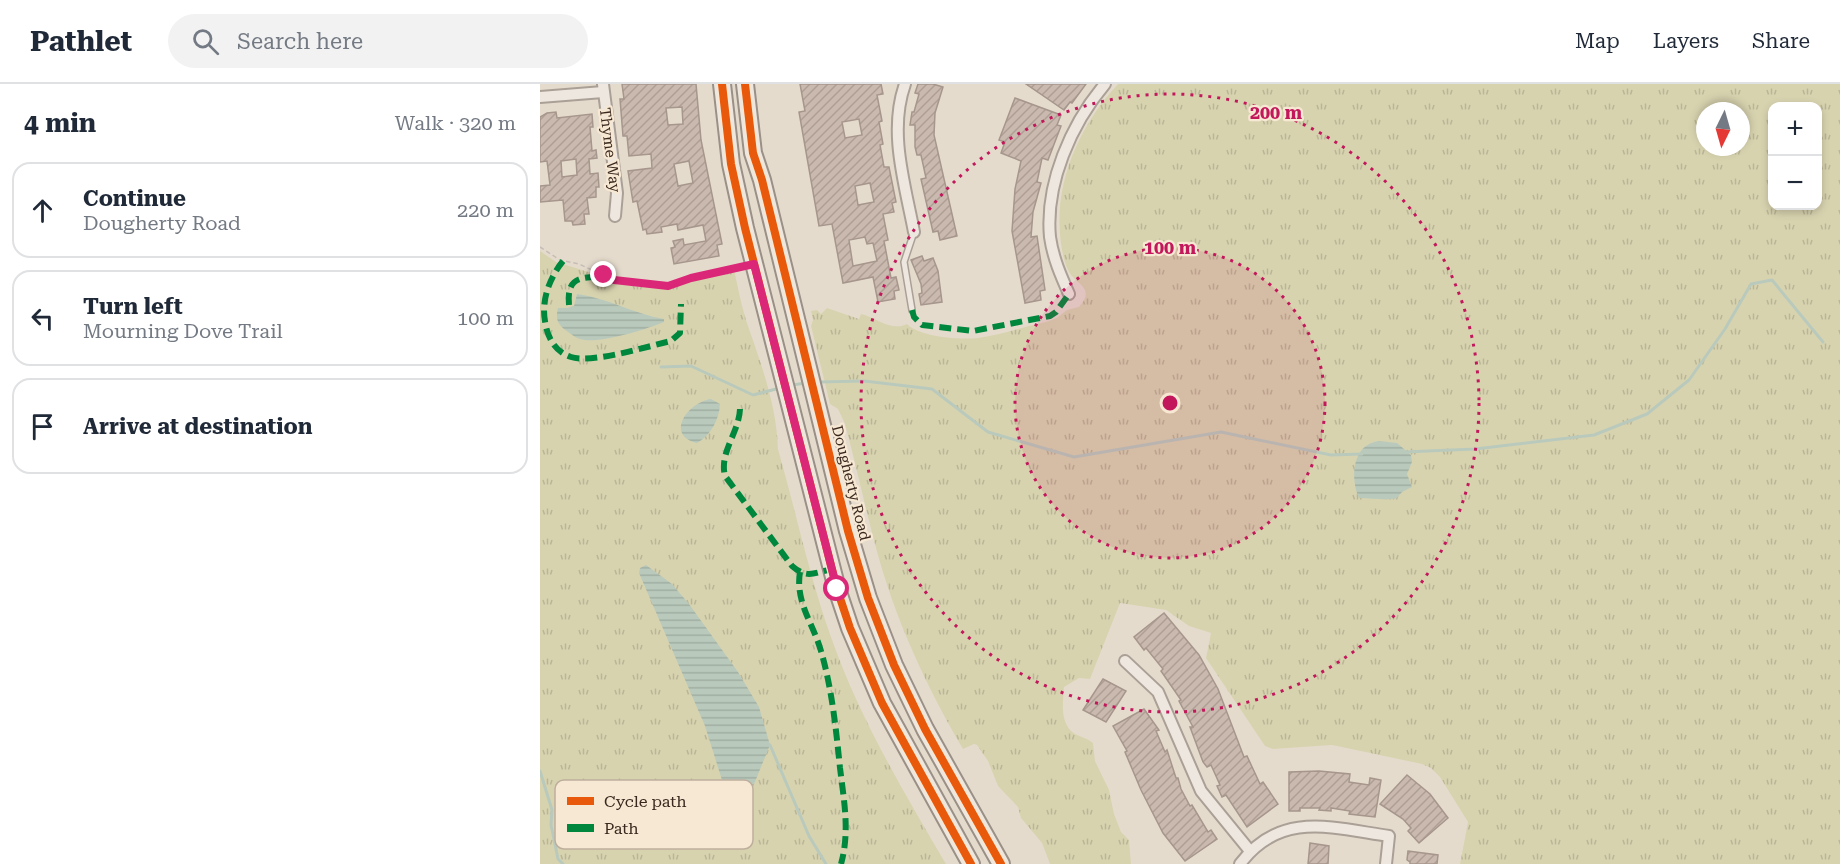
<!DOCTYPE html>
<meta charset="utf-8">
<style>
body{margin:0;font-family:"Roboto Serif",serif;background:#f2f2f3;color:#1f2937}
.controls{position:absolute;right:18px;top:18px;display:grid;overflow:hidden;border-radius:12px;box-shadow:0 3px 9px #0003}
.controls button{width:54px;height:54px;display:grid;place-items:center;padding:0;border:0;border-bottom:2px solid #e0e1e3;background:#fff;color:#1f2937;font:30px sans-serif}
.compass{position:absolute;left:1156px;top:18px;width:54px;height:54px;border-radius:50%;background:#fff;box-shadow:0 3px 9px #0003;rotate:185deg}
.stop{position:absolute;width:18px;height:18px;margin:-14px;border:4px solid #db2777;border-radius:50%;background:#fff}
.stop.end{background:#db2777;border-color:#fff;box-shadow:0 2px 6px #0008}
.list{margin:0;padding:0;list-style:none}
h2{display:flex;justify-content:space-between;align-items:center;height:78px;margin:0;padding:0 24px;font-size:26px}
h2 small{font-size:20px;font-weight:400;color:#747a83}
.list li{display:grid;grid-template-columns:39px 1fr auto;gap:18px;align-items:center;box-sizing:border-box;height:96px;margin:0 12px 12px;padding:0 12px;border:2px solid #e0e1e3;border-radius:18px}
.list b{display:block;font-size:22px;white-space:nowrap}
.list p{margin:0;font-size:20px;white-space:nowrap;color:#747a83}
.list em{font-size:20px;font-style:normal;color:#747a83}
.icon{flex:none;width:33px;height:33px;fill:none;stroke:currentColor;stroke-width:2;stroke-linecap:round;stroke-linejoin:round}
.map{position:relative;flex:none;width:1300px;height:780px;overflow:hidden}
header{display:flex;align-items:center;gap:36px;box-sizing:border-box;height:84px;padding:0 30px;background:#fff;border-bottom:2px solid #e0e1e3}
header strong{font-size:28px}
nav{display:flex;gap:33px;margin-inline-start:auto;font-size:21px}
.search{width:420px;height:54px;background:#f2f2f3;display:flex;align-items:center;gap:15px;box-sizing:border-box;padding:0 21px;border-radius:33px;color:#747a83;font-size:22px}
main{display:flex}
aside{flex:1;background:#fff}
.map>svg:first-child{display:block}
.grass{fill:url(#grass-tufts);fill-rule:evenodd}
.water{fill:url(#water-rules)}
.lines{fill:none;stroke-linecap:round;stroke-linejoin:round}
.stream{stroke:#b9cabd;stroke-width:3}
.building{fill:url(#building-hatch);stroke:#a6968c;stroke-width:1.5;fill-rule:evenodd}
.lane-casing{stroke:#aaa096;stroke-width:8}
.street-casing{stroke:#aaa096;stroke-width:14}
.secondary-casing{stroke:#9a9086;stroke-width:20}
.path{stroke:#c6beb6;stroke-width:1.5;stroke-dasharray:4.5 3;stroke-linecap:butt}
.lane{stroke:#eee7df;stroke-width:5}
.street{stroke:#eee7df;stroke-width:10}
.secondary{stroke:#eee7df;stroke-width:16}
.quiet{stroke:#00873e;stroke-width:6;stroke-dasharray:12 6;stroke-linecap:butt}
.cycleway-casing{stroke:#f6e8d3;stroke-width:11}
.cycleway{stroke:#e8590c;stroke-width:8}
.route{stroke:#db2777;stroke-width:8}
.ring{fill:none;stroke:#c2185b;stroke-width:3;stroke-dasharray:3 6}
.labels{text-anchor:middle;stroke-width:4.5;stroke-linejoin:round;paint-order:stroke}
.street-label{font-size:15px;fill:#3a281e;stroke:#f6e8d3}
.key{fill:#f6e8d3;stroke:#beae9d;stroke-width:1.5}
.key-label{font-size:16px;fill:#3a281e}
.centre{fill:#c2185b;stroke:#f6e8d3;stroke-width:3}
.ring-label{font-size:18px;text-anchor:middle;font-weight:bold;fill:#c2185b;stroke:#f6e8d3;stroke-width:4.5;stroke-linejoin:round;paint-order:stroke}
</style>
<header>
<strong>Pathlet</strong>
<div class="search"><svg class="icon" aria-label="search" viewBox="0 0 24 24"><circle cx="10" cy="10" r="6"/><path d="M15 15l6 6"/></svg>Search here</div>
<nav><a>Map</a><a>Layers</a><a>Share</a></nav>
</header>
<main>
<aside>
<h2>4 min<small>Walk · 320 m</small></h2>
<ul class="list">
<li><svg class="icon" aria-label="ahead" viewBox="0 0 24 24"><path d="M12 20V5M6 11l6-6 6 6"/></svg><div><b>Continue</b><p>Dougherty Road</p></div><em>220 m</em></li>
<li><svg class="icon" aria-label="left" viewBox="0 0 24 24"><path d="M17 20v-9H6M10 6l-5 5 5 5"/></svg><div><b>Turn left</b><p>Mourning Dove Trail</p></div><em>100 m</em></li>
<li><svg class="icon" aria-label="arrive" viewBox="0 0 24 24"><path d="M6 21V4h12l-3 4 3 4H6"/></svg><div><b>Arrive at destination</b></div></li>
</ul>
</aside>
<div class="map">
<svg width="1300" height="780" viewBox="0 0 1300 780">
<defs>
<pattern id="grass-tufts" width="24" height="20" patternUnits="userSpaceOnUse" patternTransform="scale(1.5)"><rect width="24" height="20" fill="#d8d3af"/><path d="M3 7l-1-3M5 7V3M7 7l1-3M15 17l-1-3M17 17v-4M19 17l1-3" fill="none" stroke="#bab596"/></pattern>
<pattern id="water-rules" width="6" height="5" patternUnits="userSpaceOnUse" patternTransform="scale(1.5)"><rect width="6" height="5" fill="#b9cabd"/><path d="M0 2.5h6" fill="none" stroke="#a0aea2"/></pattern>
<pattern id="building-hatch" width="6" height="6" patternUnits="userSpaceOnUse" patternTransform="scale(1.5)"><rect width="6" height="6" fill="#cab9ae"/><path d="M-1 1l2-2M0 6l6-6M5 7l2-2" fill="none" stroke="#ae9f95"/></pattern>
</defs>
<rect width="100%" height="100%" fill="#e5dbcd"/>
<!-- grass -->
<g class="grass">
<path d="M578,0H1300V780H920L928,738L900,693L891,684L882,680L792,661L733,665L725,662L666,574L671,549L649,542L626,526L580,519L550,595L539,594L524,603C523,618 520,635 531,647C536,652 546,653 553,659L555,677L569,706L574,730L581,748L589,756L591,780H510L502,759L481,734L478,723L458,702L448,677L437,661L434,660L423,665C386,602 355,535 336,464C325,423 316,381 305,340L298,325L290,320L271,242L273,236L271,227L277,226L281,230L287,224L319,235L321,230L325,231C338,236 353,247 367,240C380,253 419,256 438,254C460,251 483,243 506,238L517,234L527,226L539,223C557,203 534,200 528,186C523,175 521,162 520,150C515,96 541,39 578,0ZM1232,22H1278V122H1232ZM1165,27H1201V63H1165Z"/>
<path d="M0,167L16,178L55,190V198L123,205L194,186C198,203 201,220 206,236C220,277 237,321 238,365C256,428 269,491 291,553C319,633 363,707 406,780H0Z"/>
</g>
<!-- water -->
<g class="water">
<path d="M37,210C68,214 94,230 124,235V238C107,245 57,261 40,255C36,254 31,250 28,248C18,241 15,236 18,224H27L34,222Z"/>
<path d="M171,315L180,320C179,336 171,351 157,359C124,351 148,318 171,315Z"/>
<path d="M839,357L857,359L871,371L872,378L867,390L872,403L862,408L857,414C844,417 834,414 819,414C810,394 812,360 839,357Z"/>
<polygon points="106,481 132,500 149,520 198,588 219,623 230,661 210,710 199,717 187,712 165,642 99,489 100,484"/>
</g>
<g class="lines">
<!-- stream -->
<g class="stream">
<polyline points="121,283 151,282 213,311 240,304"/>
<polyline points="279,298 324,297 392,305 448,348 534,373 681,348 791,371 822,370"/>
<polyline points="252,301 266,299"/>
<polyline points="864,368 935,365 1054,351 1107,330 1149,296 1185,245 1211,200 1232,196 1283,258"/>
<polyline points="230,661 269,752 286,780"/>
<polyline points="0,687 12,726 11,741 18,775 23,780"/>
</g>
</g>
<!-- building -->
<g class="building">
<path d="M82,0H156L161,56L182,160L177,161L179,172L134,180L131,164L135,163L133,157L143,155L144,161L166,157L163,141L138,146L137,140L121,143L122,148L107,150L106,145L103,146L97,117L93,118L88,87L112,84L111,70L89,72L87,52H83L80,15H84ZM142,23L143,40L128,41L126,24ZM149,77L153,99L138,102L134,80Z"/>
<path d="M260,0H341L343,10L337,11L342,37L339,38L343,60L340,61L344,83H349L356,118L352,119L354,128L343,130L348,156L344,157L351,194L356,193L359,206L354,207L355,215L338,218L333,193L303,199L292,140L279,142L259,28L265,27ZM319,35L322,51L305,54L302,38ZM330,99L334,118L318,121L315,102ZM325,153L327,160L333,159L337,177L313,182L309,156Z"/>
<polygon points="378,0 393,0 403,3 395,29 394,51 417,152 400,156 398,147 393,148 381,95 386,94 381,71 377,71 375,63 375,41 370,41 372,28 374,28 379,10 375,9"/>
<polygon points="486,0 546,0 532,19 530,18 524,26"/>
<polygon points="475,14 521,31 517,41 521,42 508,76 502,74 497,98 501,99 493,128 491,153 497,152 505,206 500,207 501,216 485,219 472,147 475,105 481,77 461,69 465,58 459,56"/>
<path d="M16,28L17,34L52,30L53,43H50L52,67L56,66L57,74L49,75L50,90L58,89L59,103H56V113L47,114L49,130H44L45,140L33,141L32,137H25L23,116L0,118V102L10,101L7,77L0,78V33L7,29ZM36,75L37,91L22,93L21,77Z"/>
<polygon points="382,172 384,177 393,174 398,187 402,218 381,221 379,210 382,209 381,200 371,176"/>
<polygon points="624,529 659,571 678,605 704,673 707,672 720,700 723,698 738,720 707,743 686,711 682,713 677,702 680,701 671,681 667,683 663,678 650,643 653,643 639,617 641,616 621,587 623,585 606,564 604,566 594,553"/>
<polygon points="563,595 586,607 566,638 543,626"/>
<polygon points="604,625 619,646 616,647 625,668 627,666 636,694 638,694 641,705 650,722 652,721 668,748 671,746 677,755 645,777 623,749 601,706 585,668 587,667 573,642"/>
<polygon points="779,687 810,690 809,698 829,701 830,694 841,696 835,733 809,730 810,727 791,724 791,727 779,726 780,724 760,724 760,727 749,727 749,688"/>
<polygon points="867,691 890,710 908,734 879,759 868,747 871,744 863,735 840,720"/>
<polygon points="770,759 789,762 788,780 768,780"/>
<polygon points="868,767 898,771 897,780 870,780 870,778 867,776"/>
</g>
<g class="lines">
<defs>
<polyline id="lane" points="372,226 364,178 374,148"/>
<g id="street">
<polyline points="63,0 77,109 75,132"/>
<path d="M365,0C348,48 365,100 374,148"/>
<polyline points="0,13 63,8"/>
<path d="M529,210C521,192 513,174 510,153C505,100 531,40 565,0"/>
<polyline points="585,577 618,608 661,707 710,767"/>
<path d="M700,780C740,726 793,744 849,752L846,780"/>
</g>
<g id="secondary">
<polyline points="182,0 191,80 205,144 297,505 310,544 342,619 431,780"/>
<polyline points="205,0 213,69 222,96 308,447 328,514 354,581 385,645 461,780"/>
</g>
</defs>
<!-- lane casing -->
<use href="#lane" class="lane-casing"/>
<!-- street casing -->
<use href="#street" class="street-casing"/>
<!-- secondary casing -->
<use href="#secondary" class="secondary-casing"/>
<!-- path -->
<polyline class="path" points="0,163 20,176 39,180 74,196 118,202 128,202 151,194 201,183"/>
<!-- lane -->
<use href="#lane" class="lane"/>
<!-- street -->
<use href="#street" class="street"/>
<!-- secondary -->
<use href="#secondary" class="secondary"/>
<!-- quiet -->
<g class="quiet">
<path d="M23,177C10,193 1,216 5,237C7,253 15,268 31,273C51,280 109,262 131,257L140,249L141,220"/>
<path d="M29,221C26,190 44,194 68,192"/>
<polyline points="372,226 374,233 382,241 433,247 510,232 516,228 529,210"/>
<path d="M200,325C199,349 179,368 185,392L252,482C267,495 274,489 292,485"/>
<path d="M260,488C255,518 273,539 281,567C292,605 296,645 300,684C304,717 310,748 301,780"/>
</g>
<defs>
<g id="cycleway">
<polyline points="182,0 191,80 205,144 297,505 310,544 342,619 431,780"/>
<polyline points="205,0 213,69 222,96 308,447 328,514 354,581 385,645 461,780"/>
</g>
</defs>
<!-- cycleway casing -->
<use href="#cycleway" class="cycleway-casing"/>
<!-- cycleway -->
<use href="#cycleway" class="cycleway"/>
</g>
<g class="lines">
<!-- route -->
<polyline class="route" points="64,191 74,196 128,202 151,194 214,180 297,505"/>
</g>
<!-- distance rings -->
<circle cx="630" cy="319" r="155" fill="#c2185b" fill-opacity=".12"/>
<g class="ring">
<circle cx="630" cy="319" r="155"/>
<circle cx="630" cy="319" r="309"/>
</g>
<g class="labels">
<!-- street labels -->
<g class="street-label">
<text transform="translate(70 66) rotate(83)" y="5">Thyme Way</text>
<text transform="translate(311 399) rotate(76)" y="5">Dougherty Road</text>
</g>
</g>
<!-- legend -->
<rect x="15" y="696" width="198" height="69" rx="9" class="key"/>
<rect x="27" y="713" width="27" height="8" fill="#e8590c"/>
<rect x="27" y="740" width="27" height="8" fill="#00873e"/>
<g class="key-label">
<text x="64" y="723">Cycle path</text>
<text x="64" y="750">Path</text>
</g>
<circle cx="630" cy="319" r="9" class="centre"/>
<g class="ring-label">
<text x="736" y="35">200 m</text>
<text x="630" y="170">100 m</text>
</g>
</svg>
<div class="controls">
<button>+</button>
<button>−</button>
</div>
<svg class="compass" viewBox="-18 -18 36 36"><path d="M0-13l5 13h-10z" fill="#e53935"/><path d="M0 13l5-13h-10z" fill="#747a83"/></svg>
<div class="stop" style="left:297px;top:505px"></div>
<div class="stop end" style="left:64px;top:191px"></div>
</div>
</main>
